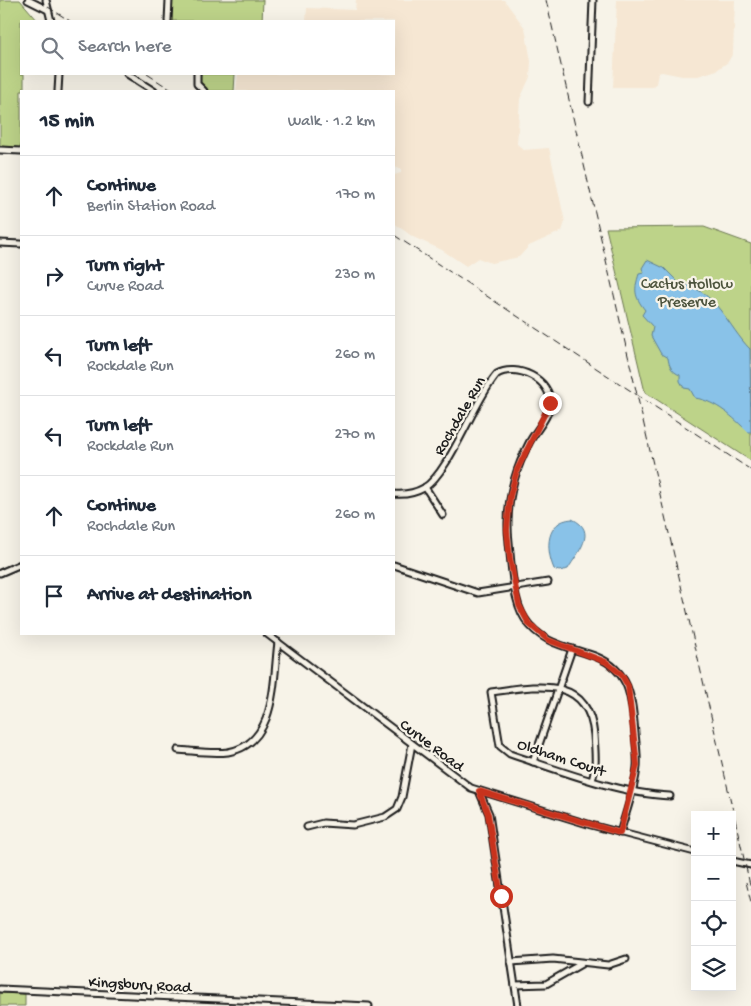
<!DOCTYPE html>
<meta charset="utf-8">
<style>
body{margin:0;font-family:"Gochi Hand",sans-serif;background:#f2f2f3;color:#1f2937}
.controls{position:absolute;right:15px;bottom:15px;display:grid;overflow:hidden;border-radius:0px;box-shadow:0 5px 20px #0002}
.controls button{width:45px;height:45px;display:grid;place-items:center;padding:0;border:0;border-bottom:1px solid #e0e1e3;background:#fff;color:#1f2937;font:25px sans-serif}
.stop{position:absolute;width:15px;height:15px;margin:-11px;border:4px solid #c8321e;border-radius:50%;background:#fff}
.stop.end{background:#c8321e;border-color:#fff;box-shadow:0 1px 5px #0008}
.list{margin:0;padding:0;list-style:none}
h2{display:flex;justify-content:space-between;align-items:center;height:65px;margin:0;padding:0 20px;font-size:21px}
h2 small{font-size:16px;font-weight:400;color:#747a83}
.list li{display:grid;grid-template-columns:32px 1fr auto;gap:15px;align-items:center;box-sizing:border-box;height:80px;padding:0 20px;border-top:1px solid #e0e1e3}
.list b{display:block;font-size:19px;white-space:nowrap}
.list p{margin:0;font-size:16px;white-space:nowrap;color:#747a83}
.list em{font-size:16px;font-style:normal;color:#747a83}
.icon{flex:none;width:28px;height:28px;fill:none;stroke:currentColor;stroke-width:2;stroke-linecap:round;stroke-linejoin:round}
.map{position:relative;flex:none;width:751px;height:1006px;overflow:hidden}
.search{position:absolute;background:#fff;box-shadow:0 5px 20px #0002;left:20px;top:20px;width:375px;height:55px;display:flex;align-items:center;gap:12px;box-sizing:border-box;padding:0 18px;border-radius:0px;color:#747a83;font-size:19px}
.panel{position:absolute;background:#fff;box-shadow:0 5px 20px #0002;left:20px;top:90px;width:375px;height:545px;border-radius:0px}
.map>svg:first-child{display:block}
.built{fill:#f6e7d3}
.green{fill:#bdd389;stroke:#6c7852}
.water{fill:#89c2e8;stroke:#5d8096}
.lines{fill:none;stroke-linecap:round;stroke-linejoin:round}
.street-casing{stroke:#1c1c1c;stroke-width:9}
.street{stroke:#f7f3e8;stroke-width:5}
.rail{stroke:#1c1c1c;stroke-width:1;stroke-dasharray:8 4;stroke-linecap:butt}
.route{stroke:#c8321e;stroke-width:6}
.labels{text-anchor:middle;stroke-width:4.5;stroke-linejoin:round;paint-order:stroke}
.park-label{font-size:16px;fill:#4c533d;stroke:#f7f3e8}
.street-label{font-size:16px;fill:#1c1c1c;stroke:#f7f3e8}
</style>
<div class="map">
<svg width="751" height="1006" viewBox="0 0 751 1006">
<rect width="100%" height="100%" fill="#f7f3e8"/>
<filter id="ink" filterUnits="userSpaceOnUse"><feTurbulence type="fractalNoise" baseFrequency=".02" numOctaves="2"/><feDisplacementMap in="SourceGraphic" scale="10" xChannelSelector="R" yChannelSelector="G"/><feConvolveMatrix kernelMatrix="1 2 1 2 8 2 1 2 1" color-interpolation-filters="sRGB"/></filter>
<g filter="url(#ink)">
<!-- built -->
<g class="built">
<polygon points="356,0 504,0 525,28 531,61 530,77 520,99 517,144 524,150 549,148 565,222 562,231 529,246 519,257 491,263 478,258 466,266 442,250 413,237 394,223 394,175 401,173 401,169 394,167 394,91 236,91 238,74 394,74 394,21 306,21 307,8 355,10"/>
<polygon points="617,0 735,0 733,53 728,62 717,70 698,76 682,76 662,72 658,73 656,84 653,87 613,87"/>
</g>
<!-- green -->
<g class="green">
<polygon points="0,0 20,0 38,21 21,21 21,74 24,74 24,91 21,91 21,148 0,146"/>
<polygon points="171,0 263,0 262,21 170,21"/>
<polygon points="198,74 235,74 234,91 205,91 198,81"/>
<polygon points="704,227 751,244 751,461 645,392 606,228"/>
<polygon points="0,993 25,994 25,1006 0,1006"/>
</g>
<!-- water -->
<g class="water">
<path d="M647,260L664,268L679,283C716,289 728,327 750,349L751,432H748C734,418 716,401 695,398L690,389L684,388L680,381V375C672,372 669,366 668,358L661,354L651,336L653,327L642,315L645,310C634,296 634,290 639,274L644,273L642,268Z"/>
<path d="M572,519C599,531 577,553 568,569L559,571L554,569C545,548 546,521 572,519Z"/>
</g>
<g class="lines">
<defs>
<g id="street">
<polyline points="28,0 48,10"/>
<polyline points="46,0 51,21"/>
<polyline points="168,21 169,0"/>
<polyline points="127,74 154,91"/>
<polyline points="197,74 197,84 204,91"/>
<polyline points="58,91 59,74"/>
<polyline points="589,102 593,0"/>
<polyline points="0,150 21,151"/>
<polyline points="0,243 21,244"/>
<polyline points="425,487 443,515"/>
<path d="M394,494C404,495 415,493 424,488C450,472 474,400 497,374C516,363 552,379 550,404C549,418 535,431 529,443C513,474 505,508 509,542C511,564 513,601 525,619C542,645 571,647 597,657C631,671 632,701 635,733C636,744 638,756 637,767C635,789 626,812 620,833"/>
<polyline points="394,565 478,593 548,582"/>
<polyline points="0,573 21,564"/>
<polyline points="267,634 471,788 591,825 695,852"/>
<path d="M178,750C194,751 212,754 228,752C277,744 273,680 278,642"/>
<polyline points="533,762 572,649"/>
<path d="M592,781C597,765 595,751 594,735C588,674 536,686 491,692L500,746L510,754C558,770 620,794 670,796"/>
<polyline points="479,791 489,814 518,1006"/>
<polyline points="307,827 323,823 353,825 385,817 397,809 402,797 412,744"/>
<polyline points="732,861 751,865"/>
<polyline points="511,962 553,959 608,965 626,959"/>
<polyline points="515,985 546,984 581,964"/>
<polyline points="0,989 369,1006"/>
</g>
</defs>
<!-- street casing -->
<use href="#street" class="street-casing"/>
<!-- street -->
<use href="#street" class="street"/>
<!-- rail -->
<g class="rail">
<polyline points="37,0 70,21"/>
<polyline points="546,0 751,889"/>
<polyline points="147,74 173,91"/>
<polyline points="394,235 751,470"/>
<polyline points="746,882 751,902"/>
</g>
</g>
</g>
<g class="lines" filter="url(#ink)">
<!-- route -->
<polyline class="route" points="501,896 488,814 479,791 620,833 637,765 628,686 621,674 606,662 548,640 529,624 519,605 510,559 507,530 510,496 517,470 550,403"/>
</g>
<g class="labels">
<!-- park labels -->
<g class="park-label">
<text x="687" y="288">Cactus Hollow<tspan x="687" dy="18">Preserve</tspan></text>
</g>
<!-- street labels -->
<g class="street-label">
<text transform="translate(458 415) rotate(-60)" y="6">Rochdale Run</text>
<text transform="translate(433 744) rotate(37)" y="6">Curve Road</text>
<text transform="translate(562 756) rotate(18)" y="6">Oldham Court</text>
<text transform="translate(140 983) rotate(3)" y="6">Kingsbury Road</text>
</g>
</g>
</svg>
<div class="controls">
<button>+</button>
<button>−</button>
<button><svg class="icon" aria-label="locate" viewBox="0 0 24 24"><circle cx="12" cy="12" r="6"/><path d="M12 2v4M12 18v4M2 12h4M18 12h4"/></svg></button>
<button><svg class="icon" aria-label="layers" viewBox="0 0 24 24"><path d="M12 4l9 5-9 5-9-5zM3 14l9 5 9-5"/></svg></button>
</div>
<div class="stop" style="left:501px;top:896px"></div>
<div class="stop end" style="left:550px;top:403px"></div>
<div class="search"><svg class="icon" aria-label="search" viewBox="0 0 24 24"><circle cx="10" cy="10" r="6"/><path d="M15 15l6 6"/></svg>Search here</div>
<section class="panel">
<h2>15 min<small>Walk · 1.2 km</small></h2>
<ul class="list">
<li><svg class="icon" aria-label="ahead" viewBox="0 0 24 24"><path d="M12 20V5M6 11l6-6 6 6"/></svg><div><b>Continue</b><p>Berlin Station Road</p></div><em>170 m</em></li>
<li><svg class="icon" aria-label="right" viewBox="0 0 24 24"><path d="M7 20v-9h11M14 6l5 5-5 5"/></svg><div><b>Turn right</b><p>Curve Road</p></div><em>230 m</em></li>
<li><svg class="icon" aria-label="left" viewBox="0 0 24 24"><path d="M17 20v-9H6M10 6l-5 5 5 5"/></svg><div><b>Turn left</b><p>Rockdale Run</p></div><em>260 m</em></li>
<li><svg class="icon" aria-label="left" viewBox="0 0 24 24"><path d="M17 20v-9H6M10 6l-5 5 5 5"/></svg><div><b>Turn left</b><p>Rockdale Run</p></div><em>270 m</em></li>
<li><svg class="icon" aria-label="ahead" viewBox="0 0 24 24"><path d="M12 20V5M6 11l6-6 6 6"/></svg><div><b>Continue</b><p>Rochdale Run</p></div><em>260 m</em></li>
<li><svg class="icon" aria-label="arrive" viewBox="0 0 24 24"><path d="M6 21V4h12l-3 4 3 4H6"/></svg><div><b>Arrive at destination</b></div></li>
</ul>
</section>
</div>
